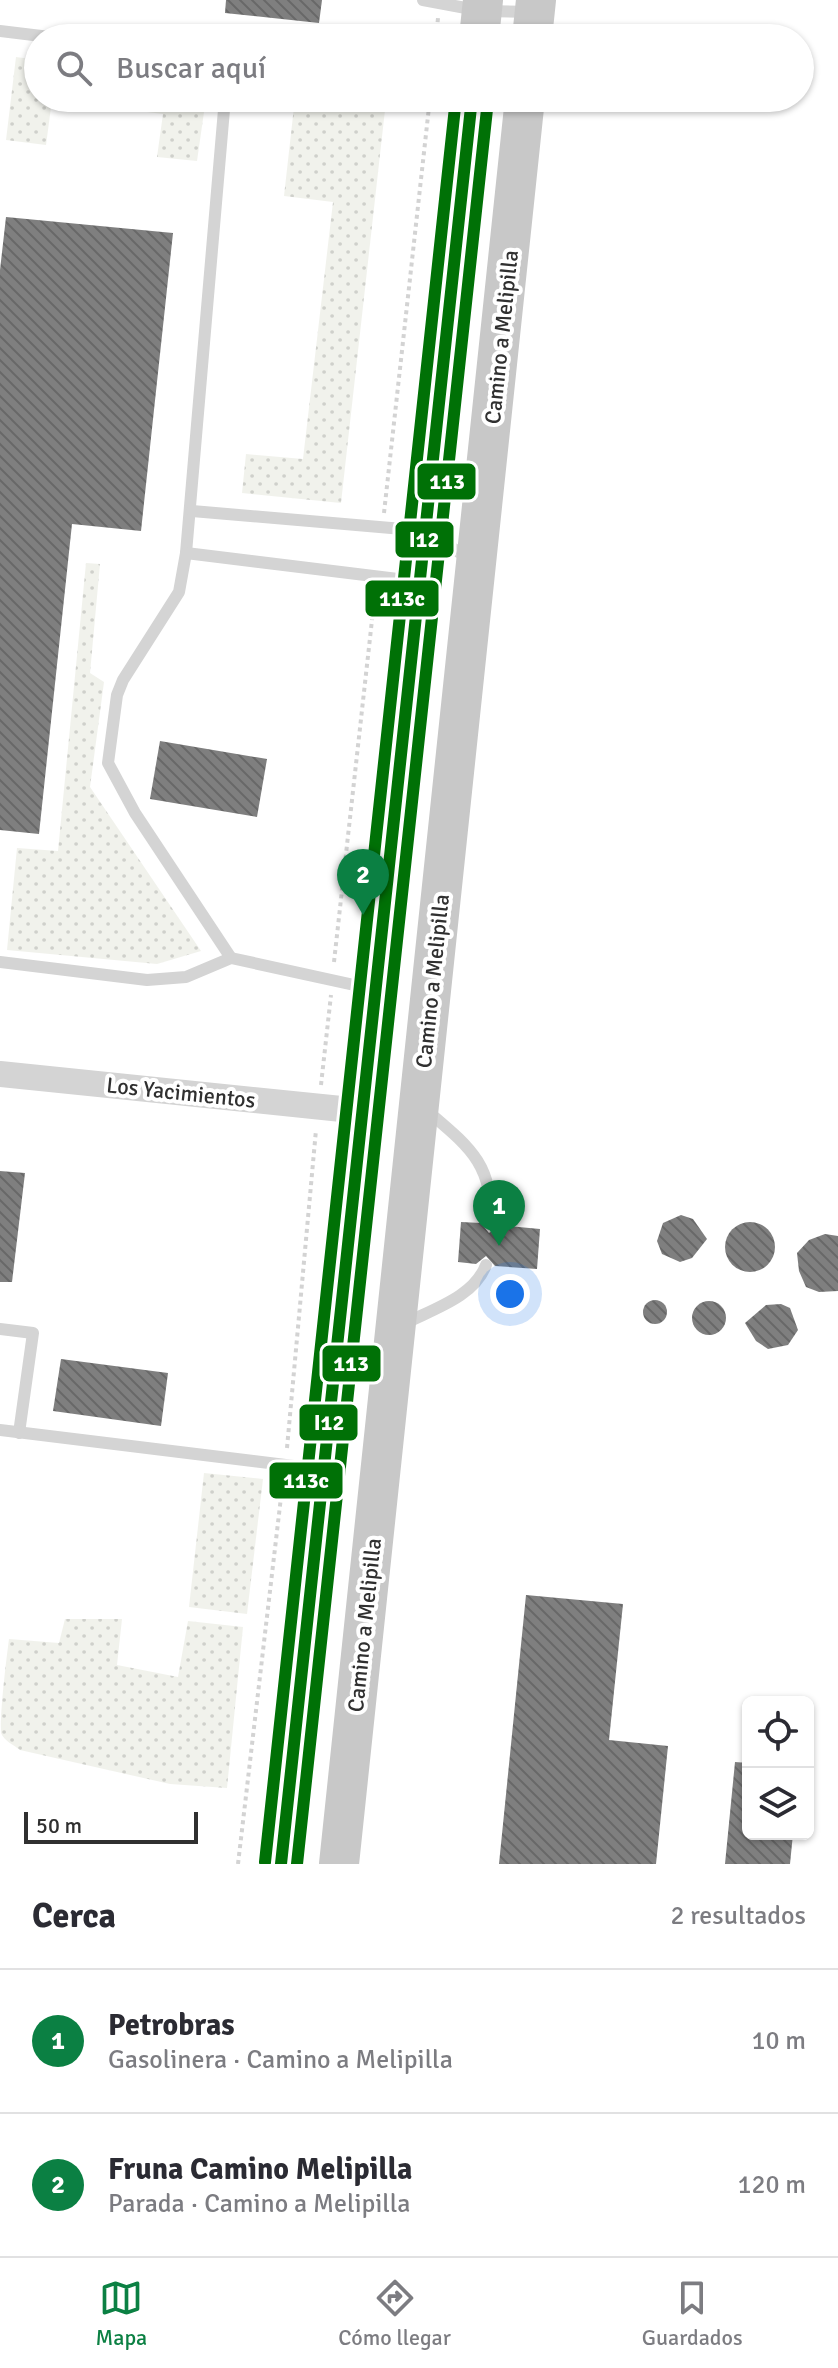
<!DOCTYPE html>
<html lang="es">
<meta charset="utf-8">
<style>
body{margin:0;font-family:Signika,sans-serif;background:#f7f7f7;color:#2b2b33}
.controls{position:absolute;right:24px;bottom:24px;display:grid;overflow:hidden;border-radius:12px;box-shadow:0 2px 6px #0004}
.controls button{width:72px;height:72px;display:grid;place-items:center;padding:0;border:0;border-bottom:2px solid #e1e1e2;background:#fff;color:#2b2b33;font:40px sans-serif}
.scale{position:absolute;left:24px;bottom:20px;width:174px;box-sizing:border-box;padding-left:8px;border:4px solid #303030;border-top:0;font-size:22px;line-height:28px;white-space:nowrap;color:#303030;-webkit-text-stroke:6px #fff;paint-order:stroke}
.you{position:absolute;left:510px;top:1294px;width:28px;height:28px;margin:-20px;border:6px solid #fff;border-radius:50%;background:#1a73e8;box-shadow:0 0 0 12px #1a73e833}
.badge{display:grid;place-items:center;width:52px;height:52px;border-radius:50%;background:#0b8043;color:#fff;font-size:26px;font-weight:700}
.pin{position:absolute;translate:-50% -66px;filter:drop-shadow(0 2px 4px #0008)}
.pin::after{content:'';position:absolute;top:42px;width:28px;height:24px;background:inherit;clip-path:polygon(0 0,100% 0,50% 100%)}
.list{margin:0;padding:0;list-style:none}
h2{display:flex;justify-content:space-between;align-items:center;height:104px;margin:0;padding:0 32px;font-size:34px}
h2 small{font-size:26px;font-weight:400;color:#7c7c81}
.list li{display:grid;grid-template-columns:52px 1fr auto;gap:24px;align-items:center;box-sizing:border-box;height:144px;padding:0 32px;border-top:2px solid #e1e1e2}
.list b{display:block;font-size:30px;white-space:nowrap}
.list p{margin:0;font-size:26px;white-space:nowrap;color:#7c7c81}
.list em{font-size:26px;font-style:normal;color:#7c7c81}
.icon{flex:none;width:44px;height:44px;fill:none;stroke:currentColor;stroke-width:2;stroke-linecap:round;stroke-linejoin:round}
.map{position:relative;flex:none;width:838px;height:1864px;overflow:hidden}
.search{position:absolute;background:#fff;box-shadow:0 2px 6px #0004;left:24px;right:24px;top:24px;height:88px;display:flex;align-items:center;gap:20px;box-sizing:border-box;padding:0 28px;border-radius:44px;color:#7c7c81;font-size:30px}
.sheet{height:392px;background:#fff}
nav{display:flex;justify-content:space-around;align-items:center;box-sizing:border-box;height:112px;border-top:2px solid #e1e1e2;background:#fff;font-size:22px;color:#7c7c81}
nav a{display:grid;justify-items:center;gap:4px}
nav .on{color:#0b8043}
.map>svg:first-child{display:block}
.grass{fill:url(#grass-dots)}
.building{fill:url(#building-back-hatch)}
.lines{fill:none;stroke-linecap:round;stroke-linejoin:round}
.path{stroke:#d3d3d3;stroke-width:4;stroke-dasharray:4 4;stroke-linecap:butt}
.lane{stroke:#d4d4d4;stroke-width:12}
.street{stroke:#d4d4d4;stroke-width:26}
.primary{stroke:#c8c8c8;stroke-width:40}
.bus-1-casing{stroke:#fff;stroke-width:18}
.bus-2-casing{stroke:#fff;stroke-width:18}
.bus-3-casing{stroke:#fff;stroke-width:18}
.bus-1{stroke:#007106;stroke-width:12}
.bus-2{stroke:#007106;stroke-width:12}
.bus-3{stroke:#007106;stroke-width:12}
.labels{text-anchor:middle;stroke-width:8;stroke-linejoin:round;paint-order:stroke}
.street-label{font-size:22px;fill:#303030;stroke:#fff}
.line-badge{stroke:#fff;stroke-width:3}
.badge-label{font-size:22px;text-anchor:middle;font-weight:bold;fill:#fff}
</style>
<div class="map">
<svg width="838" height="1864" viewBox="0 0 838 1864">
<defs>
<pattern id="grass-dots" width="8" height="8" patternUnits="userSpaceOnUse" patternTransform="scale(2)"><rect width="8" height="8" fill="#f1f2ec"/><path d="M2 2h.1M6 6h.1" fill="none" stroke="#cfd0cb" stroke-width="1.8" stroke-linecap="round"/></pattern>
<pattern id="building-back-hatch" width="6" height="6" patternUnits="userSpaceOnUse" patternTransform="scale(2)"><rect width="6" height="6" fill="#7f7f7f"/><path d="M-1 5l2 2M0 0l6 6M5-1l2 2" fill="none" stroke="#686868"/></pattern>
</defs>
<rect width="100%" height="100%" fill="#fff"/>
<!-- grass -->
<g class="grass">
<polygon points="16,57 38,60 38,98 206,98 197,161 157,157 163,114 52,100 46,145 6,140"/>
<polygon points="295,98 386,101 341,503 242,493 246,454 303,459 333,202 284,196"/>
<polygon points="86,563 100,564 90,673 104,682 90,787 201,951 157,964 7,950 17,848 58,851"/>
<polygon points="204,1473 263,1479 247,1614 189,1607"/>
<path d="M65,1619H122L117,1665L178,1677L188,1621L243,1627L227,1788L170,1784L20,1750C14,1745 4,1741 1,1733C0,1712 6,1662 9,1639L59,1643Z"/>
</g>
<!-- building -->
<g class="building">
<polygon points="226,0 322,0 319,23 225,13"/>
<polygon points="6,217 173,233 141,531 72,524 39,834 0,830 0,270"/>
<polygon points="160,741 267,759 257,817 150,799"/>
<polygon points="0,1171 25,1173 12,1282 0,1282"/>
<polygon points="681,1215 693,1219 707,1239 692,1258 680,1262 662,1254 657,1241 663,1223"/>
<polygon points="461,1222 481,1223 489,1233 499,1225 540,1229 537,1269 495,1266 486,1256 476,1264 458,1262"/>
<circle cx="750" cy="1247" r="25"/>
<polygon points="825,1234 838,1236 838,1291 819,1292 806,1287 799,1271 797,1253 809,1240"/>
<circle cx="655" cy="1312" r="12"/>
<circle cx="709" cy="1318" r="17"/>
<polygon points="781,1304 790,1308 798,1330 788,1345 768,1349 756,1341 745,1323 766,1305"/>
<polygon points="61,1359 168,1373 161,1426 53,1411"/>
<polygon points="526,1595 623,1604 609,1740 668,1746 656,1864 499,1864"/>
<polygon points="735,1762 748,1763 748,1834 793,1834 790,1864 725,1864"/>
</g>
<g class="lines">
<!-- path -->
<g class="path">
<polyline points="436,38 438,18"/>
<polyline points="384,513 430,98"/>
<polyline points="334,962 375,593"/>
<polyline points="321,1085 331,995"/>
<polyline points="287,1448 316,1130"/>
<polyline points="238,1864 283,1480"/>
</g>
<!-- lane -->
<g class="lane">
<polyline points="423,0 482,11 531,12"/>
<polyline points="0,31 58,38"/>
<polyline points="225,98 186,553 179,592 123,680 117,695 108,763 135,813 231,958"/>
<polyline points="192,511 426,531 471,560"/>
<polyline points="186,553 414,581"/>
<polyline points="0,962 147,980 186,977 231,958 368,988"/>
<path d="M425,1109C467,1145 495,1164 490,1224"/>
<path d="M404,1324C433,1309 474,1297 486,1265"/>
<polyline points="0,1329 33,1333 19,1433"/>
<polyline points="0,1430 318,1469"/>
</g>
<!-- street -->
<polyline class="street" points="0,1074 361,1111"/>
<!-- primary -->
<g class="primary">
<polyline points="479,38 483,0"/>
<polyline points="532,38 536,0"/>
<polyline points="281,1864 472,98"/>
<polyline points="339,1864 525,98"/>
</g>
<defs>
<polyline id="bus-1" points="281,1864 472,98"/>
<polyline id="bus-2" points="297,1864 488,100"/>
<polyline id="bus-3" points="265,1862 456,98"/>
</defs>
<!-- bus-1 casing -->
<use href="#bus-1" class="bus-1-casing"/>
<!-- bus-2 casing -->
<use href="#bus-2" class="bus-2-casing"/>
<!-- bus-3 casing -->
<use href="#bus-3" class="bus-3-casing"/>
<!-- bus-1 -->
<use href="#bus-1" class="bus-1"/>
<!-- bus-2 -->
<use href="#bus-2" class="bus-2"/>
<!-- bus-3 -->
<use href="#bus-3" class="bus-3"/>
</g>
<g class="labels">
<!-- street labels -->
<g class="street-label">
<text transform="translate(501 337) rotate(-84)" y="8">Camino a Melipilla</text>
<text transform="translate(432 981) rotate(-84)" y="8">Camino a Melipilla</text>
<text transform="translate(181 1092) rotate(6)" y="8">Los Yacimientos</text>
<text transform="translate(364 1625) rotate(-84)" y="8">Camino a Melipilla</text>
</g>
</g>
<g class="line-badge">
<rect x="416" y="462" width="61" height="39" rx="8" fill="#007106"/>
<rect x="394" y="520" width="61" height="39" rx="8" fill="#007106"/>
<rect x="364" y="579" width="76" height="39" rx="8" fill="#007106"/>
<rect x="321" y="1344" width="61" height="39" rx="8" fill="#007106"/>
<rect x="298" y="1403" width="61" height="39" rx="8" fill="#007106"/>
<rect x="268" y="1461" width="76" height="39" rx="8" fill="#007106"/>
</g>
<g class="badge-label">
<text x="447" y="489">113</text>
<text x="424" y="547">I12</text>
<text x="402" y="606">113c</text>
<text x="351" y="1371">113</text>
<text x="329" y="1430">I12</text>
<text x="306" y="1488">113c</text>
</g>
</svg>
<div class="controls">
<button><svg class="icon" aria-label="locate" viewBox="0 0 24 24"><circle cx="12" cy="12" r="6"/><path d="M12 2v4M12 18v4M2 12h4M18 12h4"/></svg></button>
<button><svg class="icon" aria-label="layers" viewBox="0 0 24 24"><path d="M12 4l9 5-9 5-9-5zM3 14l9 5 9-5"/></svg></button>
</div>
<div class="scale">50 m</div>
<div class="you"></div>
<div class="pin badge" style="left:499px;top:1246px">1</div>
<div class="pin badge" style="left:363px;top:915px">2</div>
<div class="search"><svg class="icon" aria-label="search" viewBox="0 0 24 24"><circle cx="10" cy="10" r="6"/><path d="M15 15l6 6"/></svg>Buscar aquí</div>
</div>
<section class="sheet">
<h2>Cerca<small>2 resultados</small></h2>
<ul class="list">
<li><span class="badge">1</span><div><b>Petrobras</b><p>Gasolinera · Camino a Melipilla</p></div><em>10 m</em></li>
<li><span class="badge">2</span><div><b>Fruna Camino Melipilla</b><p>Parada · Camino a Melipilla</p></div><em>120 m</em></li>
</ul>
</section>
<nav>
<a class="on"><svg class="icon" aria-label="map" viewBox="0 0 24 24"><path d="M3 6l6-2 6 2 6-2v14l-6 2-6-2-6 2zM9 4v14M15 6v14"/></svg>Mapa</a>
<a><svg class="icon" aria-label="directions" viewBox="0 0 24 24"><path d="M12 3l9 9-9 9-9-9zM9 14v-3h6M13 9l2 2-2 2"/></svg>Cómo llegar</a>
<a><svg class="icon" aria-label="saved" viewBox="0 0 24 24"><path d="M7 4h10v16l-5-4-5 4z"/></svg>Guardados</a>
</nav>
